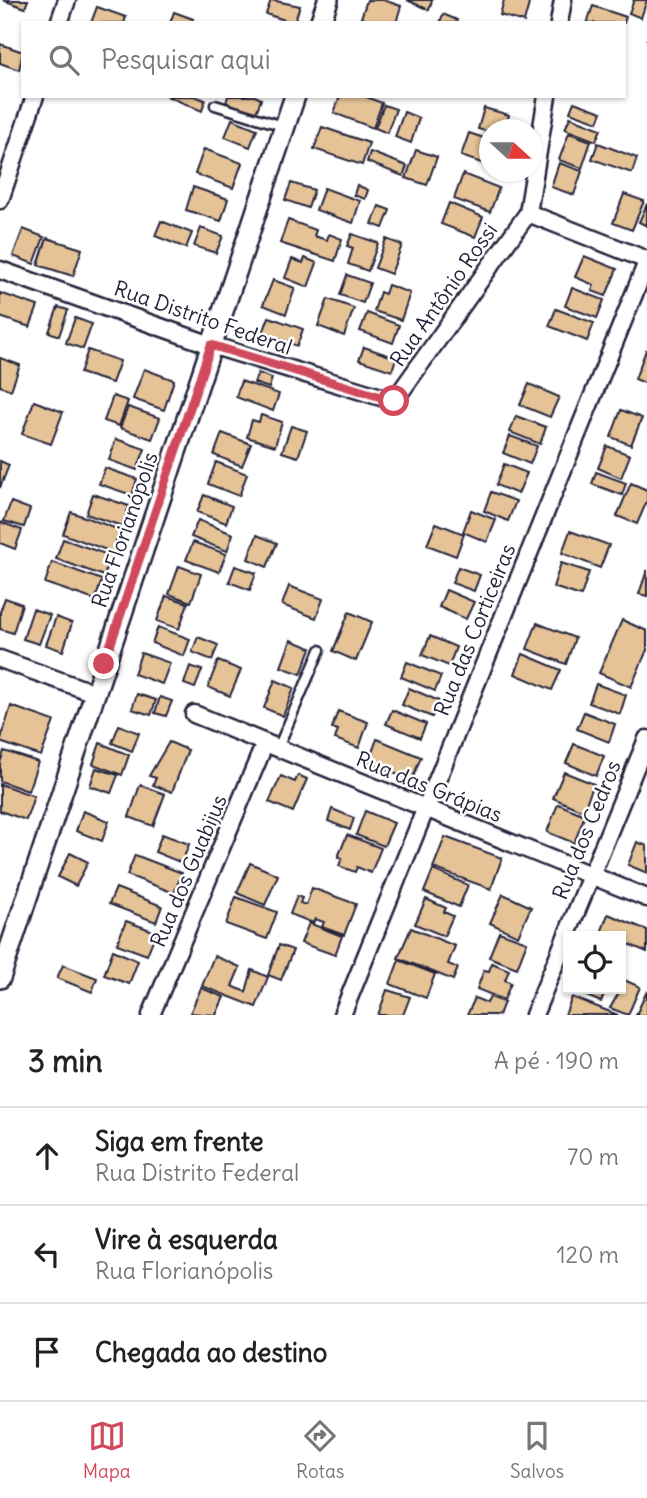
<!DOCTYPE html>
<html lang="pt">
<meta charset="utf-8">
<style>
body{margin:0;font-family:Delius,sans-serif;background:#f2f2f2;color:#222}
.controls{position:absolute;right:21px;bottom:21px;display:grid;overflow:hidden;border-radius:0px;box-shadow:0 2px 5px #0004}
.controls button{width:63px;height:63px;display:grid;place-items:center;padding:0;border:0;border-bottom:2px solid #e0e0e0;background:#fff;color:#222;font:35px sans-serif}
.compass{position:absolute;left:479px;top:119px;width:63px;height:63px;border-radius:50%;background:#fff;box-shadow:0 2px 5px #0004;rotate:111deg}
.stop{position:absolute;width:21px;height:21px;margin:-16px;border:5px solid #d1495b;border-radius:50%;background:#fff}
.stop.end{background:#d1495b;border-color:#fff;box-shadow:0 2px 7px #0008}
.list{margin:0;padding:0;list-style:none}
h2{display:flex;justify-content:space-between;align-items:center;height:91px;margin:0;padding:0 28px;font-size:30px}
h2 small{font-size:23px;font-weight:400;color:#767676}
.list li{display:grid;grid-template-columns:46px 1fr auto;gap:21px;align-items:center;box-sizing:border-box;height:98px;padding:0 28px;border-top:2px solid #e0e0e0}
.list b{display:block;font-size:26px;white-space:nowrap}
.list p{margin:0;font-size:23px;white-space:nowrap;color:#767676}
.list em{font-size:23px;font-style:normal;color:#767676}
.icon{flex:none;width:38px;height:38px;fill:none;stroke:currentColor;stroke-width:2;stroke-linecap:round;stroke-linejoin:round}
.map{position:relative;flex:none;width:647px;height:1015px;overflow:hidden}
.search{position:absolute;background:#fff;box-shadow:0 2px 5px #0004;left:21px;right:21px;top:21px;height:77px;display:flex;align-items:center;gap:18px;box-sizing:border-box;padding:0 24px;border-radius:0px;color:#767676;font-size:26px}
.sheet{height:385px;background:#fff}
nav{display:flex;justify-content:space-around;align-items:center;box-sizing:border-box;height:98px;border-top:2px solid #e0e0e0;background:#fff;font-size:19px;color:#767676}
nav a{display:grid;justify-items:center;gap:4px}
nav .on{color:#d1495b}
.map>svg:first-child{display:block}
.building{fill:#e6c397;stroke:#22223b;stroke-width:2}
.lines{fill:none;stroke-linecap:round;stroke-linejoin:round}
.service-casing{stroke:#22223b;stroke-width:13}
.minor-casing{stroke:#22223b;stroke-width:21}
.tertiary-casing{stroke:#22223b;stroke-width:24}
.path{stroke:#22223b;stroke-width:3.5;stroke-dasharray:5 5;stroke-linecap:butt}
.service{stroke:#fff;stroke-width:8}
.minor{stroke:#fff;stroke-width:16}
.tertiary{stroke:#fff;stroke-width:19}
.route{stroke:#d1495b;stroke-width:9}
.labels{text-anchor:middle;stroke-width:5;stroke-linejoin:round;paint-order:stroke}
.street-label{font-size:21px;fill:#22223b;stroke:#fff}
</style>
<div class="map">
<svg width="647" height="1015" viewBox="0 0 647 1015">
<rect width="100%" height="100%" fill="#fff"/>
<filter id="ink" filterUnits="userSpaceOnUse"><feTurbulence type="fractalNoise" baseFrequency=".0143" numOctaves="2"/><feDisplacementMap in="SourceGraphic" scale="14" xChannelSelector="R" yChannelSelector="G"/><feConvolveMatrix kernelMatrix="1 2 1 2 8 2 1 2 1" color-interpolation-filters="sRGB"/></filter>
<g filter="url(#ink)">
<!-- building -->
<g class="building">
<polygon points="3,0 28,0 25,8"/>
<polygon points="271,0 300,6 294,23 266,14"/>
<polygon points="367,0 383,0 401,6 396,23 374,23 361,18"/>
<polygon points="407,0 432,0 429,10"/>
<polygon points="504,0 530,0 524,22 500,15"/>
<polygon points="634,0 647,0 641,18 629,13"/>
<polygon points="593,6 626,17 624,23 587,23"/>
<polygon points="97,7 126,17 124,23 91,23"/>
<polygon points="174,12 193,19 192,23 170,23"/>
<polygon points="443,14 457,20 456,23 440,23"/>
<polygon points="0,44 23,52 19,70 0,63"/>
<polygon points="167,96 194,96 205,100 202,111"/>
<polygon points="228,96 255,96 261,99 256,113 226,103"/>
<polygon points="340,96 364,96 382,103 373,128 334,113"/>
<polygon points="574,102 602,112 598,122 570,112"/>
<polygon points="384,105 396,109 387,133 375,128"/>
<polygon points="484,108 509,115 505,130 490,130 490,132 478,129"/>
<polygon points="404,112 419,118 411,143 395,137"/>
<polygon points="570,117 601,129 596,141 565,129"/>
<polygon points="232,119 257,129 250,147 225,137"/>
<polygon points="322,127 369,143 362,165 314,149"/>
<polygon points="469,133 490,140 490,166 461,156"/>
<polygon points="569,133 591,141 582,168 559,160"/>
<polygon points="598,143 637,158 632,173 592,159"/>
<polygon points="204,149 242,163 233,188 195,174"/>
<polygon points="416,150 437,157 427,185 406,178"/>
<polygon points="370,152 407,166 403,176 367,162"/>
<polygon points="559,163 582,171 574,195 551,187"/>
<polygon points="463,174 499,188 490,212 454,199"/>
<polygon points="291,183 314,190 308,208 285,200"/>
<polygon points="357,185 368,190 365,199 354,195"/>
<polygon points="193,187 228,199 221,221 186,210"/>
<polygon points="324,188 360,201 353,223 316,210"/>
<polygon points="624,194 644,201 632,230 613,223"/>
<polygon points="449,203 483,217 475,237 441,224"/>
<polygon points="647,204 647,226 639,222"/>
<polygon points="379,206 390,210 383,228 372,224"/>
<polygon points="288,220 316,230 314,236 327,240 329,234 342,239 335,261 280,243"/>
<polygon points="161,221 192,233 186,248 155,236"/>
<polygon points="201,228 223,236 216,253 194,246"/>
<polygon points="23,229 44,237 34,264 13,256"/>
<polygon points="352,234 378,243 368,271 348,264 353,248 347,246"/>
<polygon points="47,238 82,249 73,276 38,265"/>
<polygon points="386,239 402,245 391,274 375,268"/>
<polygon points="584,256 617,269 606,296 592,291 594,285 575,277"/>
<polygon points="305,258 317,263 308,287 285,278 292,259 303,263"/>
<polygon points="347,275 370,283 363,303 340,295"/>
<polygon points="273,280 295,288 286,314 263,305"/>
<polygon points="388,285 410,293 401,320 374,311 380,292 385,294"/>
<polygon points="572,288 604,300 597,318 565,306"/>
<polygon points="0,293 38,306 30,327 0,317"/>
<polygon points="328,299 354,308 344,336 318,326"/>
<polygon points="58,307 68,310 59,336 49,332"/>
<polygon points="556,309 594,323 587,341 549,326"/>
<polygon points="367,313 399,325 393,343 360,331"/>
<polygon points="269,317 303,329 297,346 263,333"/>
<polygon points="75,318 92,324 83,349 66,343"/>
<polygon points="364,347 396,358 392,371 359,360"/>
<polygon points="88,350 120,361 112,383 80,373"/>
<polygon points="646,350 647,351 647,384 635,379"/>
<polygon points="0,358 20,365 11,390 0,386"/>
<polygon points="144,369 174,380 164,410 133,399"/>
<polygon points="258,373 272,378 269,388 254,383"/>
<polygon points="241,381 279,394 273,411 236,397"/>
<polygon points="529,384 559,397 550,417 520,405"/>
<polygon points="113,396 128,401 119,426 104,421"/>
<polygon points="34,401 63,412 51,444 22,434"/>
<polygon points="128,407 160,418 152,439 120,428"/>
<polygon points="621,410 642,418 631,445 611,437"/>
<polygon points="261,415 282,422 275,446 247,437 252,420 259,422"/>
<polygon points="516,416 546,427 540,444 510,432"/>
<polygon points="291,426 307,431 298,457 282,452"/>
<polygon points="222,433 251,444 242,466 214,455"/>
<polygon points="510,436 537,446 530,464 503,453"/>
<polygon points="116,439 145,449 137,470 109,460"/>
<polygon points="607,446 630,455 621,478 598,468"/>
<polygon points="0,461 9,465 0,488"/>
<polygon points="216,462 247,474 239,496 208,484"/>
<polygon points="504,464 527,473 518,494 496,485"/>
<polygon points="105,468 137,479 132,495 99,484"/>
<polygon points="596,472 626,483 622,495 592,484"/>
<polygon points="631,483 647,490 647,501 637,524 617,516"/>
<polygon points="491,492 516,501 508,521 484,511"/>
<polygon points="93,494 129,506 122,526 86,514"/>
<polygon points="204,495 232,506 226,523 197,512"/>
<polygon points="11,502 30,509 24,527 4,521"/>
<polygon points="471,510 496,520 487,542 463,532"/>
<polygon points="71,512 120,530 112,552 63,534"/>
<polygon points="198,520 233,534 227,551 191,537"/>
<polygon points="0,522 22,530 15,549 0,543"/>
<polygon points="436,523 464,534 456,556 427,545"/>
<polygon points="570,531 609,545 600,568 562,553"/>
<polygon points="257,535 277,543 267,567 248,559"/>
<polygon points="63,539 111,556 104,576 56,559"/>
<polygon points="193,542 226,554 219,572 186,560"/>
<polygon points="52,562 102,580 95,600 45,583"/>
<polygon points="561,563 589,572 581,596 553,587"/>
<polygon points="179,566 201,574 191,602 169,594"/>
<polygon points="235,566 256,573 250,590 229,582"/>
<polygon points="458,567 480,575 474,591 452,583"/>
<polygon points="647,570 647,596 639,594"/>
<polygon points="289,586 323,599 316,618 282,605"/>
<polygon points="446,590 474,602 466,619 439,607"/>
<polygon points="166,596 188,603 179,629 157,621"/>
<polygon points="5,598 22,604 13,633 0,629 0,612"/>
<polygon points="33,609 50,615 39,644 23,639"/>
<polygon points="349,612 372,622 356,661 333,651"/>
<polygon points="56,617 72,623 63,651 46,645"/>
<polygon points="622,620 647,631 647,650 631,687 599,673"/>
<polygon points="537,623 575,638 566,664 527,649"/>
<polygon points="158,627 190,639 184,656 152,643"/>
<polygon points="430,636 456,647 449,666 422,655"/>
<polygon points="198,637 218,645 212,660 192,652"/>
<polygon points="291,640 311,648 301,674 281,667"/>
<polygon points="141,653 170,663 162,684 134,674"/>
<polygon points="523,654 561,670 552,690 515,674"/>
<polygon points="218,661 241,670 230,696 208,687"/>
<polygon points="407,662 441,676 435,691 401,677"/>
<polygon points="190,666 202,670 195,688 184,684"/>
<polygon points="275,680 294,688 283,716 264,708"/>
<polygon points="596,684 626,695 620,714 589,703"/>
<polygon points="409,688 439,701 432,717 402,705"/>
<polygon points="137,694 156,700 151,715 132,709"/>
<polygon points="160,697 172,701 166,716 155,713"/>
<polygon points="11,706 54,721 41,756 0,742"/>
<polygon points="392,710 426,724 420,738 386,724"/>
<polygon points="338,711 368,722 359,748 335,739 338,730 332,728"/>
<polygon points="584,712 615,724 609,742 577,729"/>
<polygon points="119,725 139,733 132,751 112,743"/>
<polygon points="377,739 421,757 412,780 368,763"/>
<polygon points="169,742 188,750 172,792 153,785 156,778 149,776"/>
<polygon points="100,743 129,755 122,775 93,764"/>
<polygon points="574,744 604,756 596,776 566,763"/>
<polygon points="4,751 38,762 28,791 0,781 0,763"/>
<polygon points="96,768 118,775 111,793 90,786"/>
<polygon points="564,772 594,784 583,811 553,798"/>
<polygon points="298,775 307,779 293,812 269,802 281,776 295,782"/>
<polygon points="0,784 34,796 26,820 0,811"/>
<polygon points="140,785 165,794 153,826 129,817"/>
<polygon points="558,804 585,815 574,843 547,832"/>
<polygon points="332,809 354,818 350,830 328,821"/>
<polygon points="83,811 109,821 102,841 76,831"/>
<polygon points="365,811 394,823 384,846 356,835"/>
<polygon points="162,834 189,844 182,863 155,852"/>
<polygon points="347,835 381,848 371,873 357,867 355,872 339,866 342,858 338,857"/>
<polygon points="445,837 502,858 491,889 433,868"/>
<polygon points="637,842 647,846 647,873 628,865"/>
<polygon points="70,853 88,862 76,886 58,877"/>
<polygon points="135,855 182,873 174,893 127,875"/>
<polygon points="250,863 278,875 265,905 237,893"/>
<polygon points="433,870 468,885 459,907 424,892"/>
<polygon points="116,888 162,906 156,922 109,904"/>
<polygon points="312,888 356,904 344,935 322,927 324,922 315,919 313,923 290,914 297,896 302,898 300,903 306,905"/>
<polygon points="503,894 531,907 518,936 490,923"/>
<polygon points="236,897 277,912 267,939 226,924"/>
<polygon points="426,899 446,908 444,912 453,916 444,936 415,924"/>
<polygon points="608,914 647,930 647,952 621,941 621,936 601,933"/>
<polygon points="126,921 156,932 147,955 117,944"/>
<polygon points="309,923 342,936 335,955 301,943"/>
<polygon points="411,928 455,946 448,964 458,968 453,980 398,958"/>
<polygon points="499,932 527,942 517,968 489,957"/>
<polygon points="279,945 293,950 281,980 268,975"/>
<polygon points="113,950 138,961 129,984 104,975"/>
<polygon points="214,956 240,967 232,986 246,992 252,970 268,977 256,1007 202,986"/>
<polygon points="399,960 435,974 426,998 390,984"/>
<polygon points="492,963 509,970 505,980 511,983 504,1000 477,989 484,970 489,971"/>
<polygon points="63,965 97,978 92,992 57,978"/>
<polygon points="622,979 640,987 628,1015 610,1008 621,989"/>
<polygon points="201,988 224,997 216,1015 190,1013"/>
<polygon points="577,989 606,989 601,1002 576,992"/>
<polygon points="387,990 410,997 403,1015 378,1015"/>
<polygon points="647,991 647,1015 636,1015"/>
<polygon points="490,997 504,1002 499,1015 467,1015 475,998 487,1003"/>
<polygon points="572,997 618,1015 565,1015"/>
</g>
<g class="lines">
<defs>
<g id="service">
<polyline points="215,105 283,126"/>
<polyline points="278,748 320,650"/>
</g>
<g id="minor">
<polyline points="59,23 67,0"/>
<polyline points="559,23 563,0"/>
<polyline points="0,200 35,96"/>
<polyline points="528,213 647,260"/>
<polyline points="0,270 211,345 394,401 528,213 547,96"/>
<polyline points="0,659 94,693"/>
<polyline points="194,714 647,898"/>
<polyline points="151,1015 265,743"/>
<polyline points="342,1015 647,262"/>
<polyline points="534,1015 647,739"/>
</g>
<g id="tertiary">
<polyline points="320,23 328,0"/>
<polyline points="0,978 295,96"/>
</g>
</defs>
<!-- service casing -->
<use href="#service" class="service-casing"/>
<!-- minor casing -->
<use href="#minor" class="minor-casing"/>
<!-- tertiary casing -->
<use href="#tertiary" class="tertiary-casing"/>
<!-- path -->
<polyline class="path" points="647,40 647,39"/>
<!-- service -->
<use href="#service" class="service"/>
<!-- minor -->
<use href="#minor" class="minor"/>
<!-- tertiary -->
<use href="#tertiary" class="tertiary"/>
</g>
</g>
<g class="lines" filter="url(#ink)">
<!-- route -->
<polyline class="route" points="104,664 211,345 394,401"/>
</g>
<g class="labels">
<!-- street labels -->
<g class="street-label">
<text transform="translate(444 295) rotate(-55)" y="7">Rua Antônio Rossi</text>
<text transform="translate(203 318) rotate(19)" y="7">Rua Distrito Federal</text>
<text transform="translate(125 530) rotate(-71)" y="7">Rua Florianópolis</text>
<text transform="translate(475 630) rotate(-68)" y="7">Rua das Corticeiras</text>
<text transform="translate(429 787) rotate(22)" y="7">Rua das Grápias</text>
<text transform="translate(587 830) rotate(-68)" y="7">Rua dos Cedros</text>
<text transform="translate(189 871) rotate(-67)" y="7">Rua dos Guabijus</text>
</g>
</g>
</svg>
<div class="controls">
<button><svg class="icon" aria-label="locate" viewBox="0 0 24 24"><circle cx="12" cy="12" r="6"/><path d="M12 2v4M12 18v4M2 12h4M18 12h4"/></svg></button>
</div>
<svg class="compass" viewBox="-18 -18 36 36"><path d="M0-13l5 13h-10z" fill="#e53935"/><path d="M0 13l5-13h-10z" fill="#767676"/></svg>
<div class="stop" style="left:394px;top:401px"></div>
<div class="stop end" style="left:104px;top:664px"></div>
<div class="search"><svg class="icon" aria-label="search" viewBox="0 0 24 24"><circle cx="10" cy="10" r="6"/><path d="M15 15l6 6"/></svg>Pesquisar aqui</div>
</div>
<section class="sheet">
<h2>3 min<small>A pé · 190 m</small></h2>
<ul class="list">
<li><svg class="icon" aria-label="ahead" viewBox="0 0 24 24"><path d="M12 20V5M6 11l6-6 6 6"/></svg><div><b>Siga em frente</b><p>Rua Distrito Federal</p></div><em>70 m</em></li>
<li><svg class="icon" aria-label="left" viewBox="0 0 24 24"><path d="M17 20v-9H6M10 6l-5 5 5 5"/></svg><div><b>Vire à esquerda</b><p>Rua Florianópolis</p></div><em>120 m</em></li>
<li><svg class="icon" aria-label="arrive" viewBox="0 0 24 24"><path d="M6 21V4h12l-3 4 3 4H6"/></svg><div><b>Chegada ao destino</b></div></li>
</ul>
</section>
<nav>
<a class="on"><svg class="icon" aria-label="map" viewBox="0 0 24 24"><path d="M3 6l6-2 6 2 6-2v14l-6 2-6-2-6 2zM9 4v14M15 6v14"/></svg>Mapa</a>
<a><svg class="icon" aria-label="directions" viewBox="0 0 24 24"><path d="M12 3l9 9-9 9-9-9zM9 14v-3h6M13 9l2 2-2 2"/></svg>Rotas</a>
<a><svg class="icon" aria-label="saved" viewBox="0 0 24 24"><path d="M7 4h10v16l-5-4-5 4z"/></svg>Salvos</a>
</nav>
